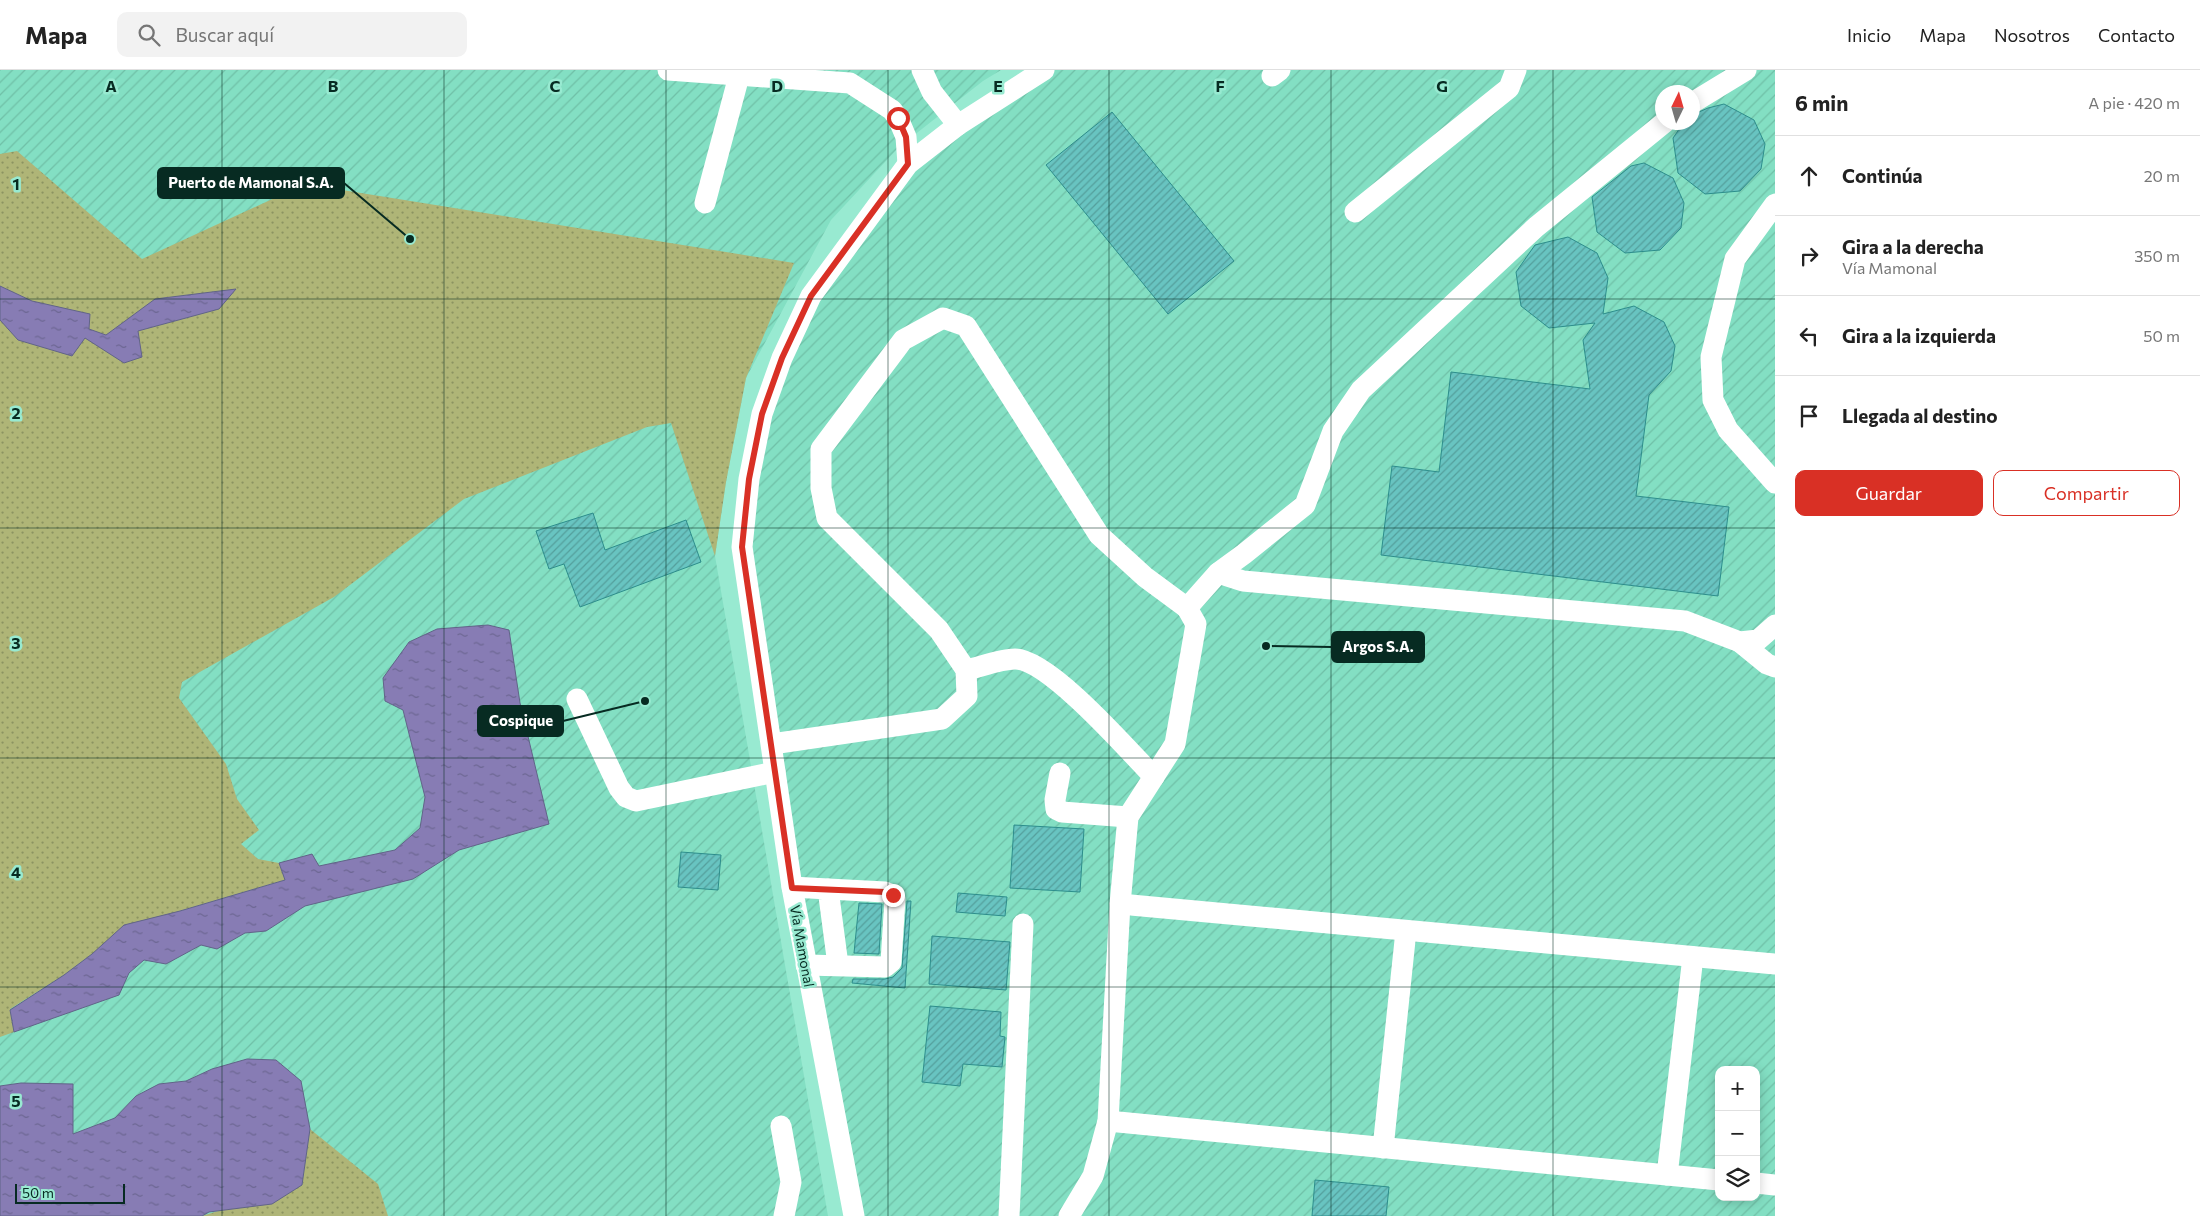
<!DOCTYPE html>
<html lang="es">
<meta charset="utf-8">
<style>
body{margin:0;font-family:Commissioner,sans-serif;background:#f2f2f2;color:#222}
.controls{position:absolute;right:15px;bottom:15px;display:grid;overflow:hidden;border-radius:10px;box-shadow:0 2px 12px #0003}
.controls button{width:45px;height:45px;display:grid;place-items:center;padding:0;border:0;border-bottom:1px solid #e0e0e0;background:#fff;color:#222;font:25px sans-serif}
.compass{position:absolute;left:1655px;top:15px;width:45px;height:45px;border-radius:50%;background:#fff;box-shadow:0 2px 12px #0003;rotate:5deg}
.scale{position:absolute;left:15px;bottom:12px;width:110px;box-sizing:border-box;padding-left:5px;border:2px solid #072b22;border-top:0;font-size:14px;line-height:18px;white-space:nowrap;color:#072b22;-webkit-text-stroke:4px #98ead1;paint-order:stroke}
.stop{position:absolute;width:15px;height:15px;margin:-11px;border:4px solid #d93025;border-radius:50%;background:#fff}
.stop.end{background:#d93025;border-color:#fff;box-shadow:0 1px 5px #0008}
.list{margin:0;padding:0;list-style:none}
h2{display:flex;justify-content:space-between;align-items:center;height:65px;margin:0;padding:0 20px;font-size:21px}
h2 small{font-size:16px;font-weight:400;color:#767676}
.list li{display:grid;grid-template-columns:32px 1fr auto;gap:15px;align-items:center;box-sizing:border-box;height:80px;padding:0 20px;border-top:1px solid #e0e0e0}
.list b{display:block;font-size:19px;white-space:nowrap}
.list p{margin:0;font-size:16px;white-space:nowrap;color:#767676}
.list em{font-size:16px;font-style:normal;color:#767676}
.actions{display:flex;gap:10px;padding:15px 20px}
.actions a{flex:1;padding:11px 0;border:1px solid #d93025;border-radius:10px;text-align:center;font-size:18px;color:#d93025}
.actions .main{background:#d93025;color:#fff}
.icon{flex:none;width:28px;height:28px;fill:none;stroke:currentColor;stroke-width:2;stroke-linecap:round;stroke-linejoin:round}
.map{position:relative;flex:none;width:1775px;height:1146px;overflow:hidden}
header{display:flex;align-items:center;gap:30px;box-sizing:border-box;height:70px;padding:0 25px;background:#fff;border-bottom:1px solid #e0e0e0}
header strong{font-size:24px}
nav{display:flex;gap:28px;margin-inline-start:auto;font-size:18px}
.search{width:350px;height:45px;background:#f2f2f2;display:flex;align-items:center;gap:12px;box-sizing:border-box;padding:0 18px;border-radius:10px;color:#767676;font-size:19px}
main{display:flex}
aside{flex:1;background:#fff}
.map>svg:first-child{display:block}
.industrial{fill:url(#industrial-furrows);fill-rule:evenodd}
.grass{fill:url(#grass-dots)}
.water{fill:url(#water-ripples);stroke:#616488}
.building{fill:url(#building-hatch);stroke:#2d8e8c}
.lines{fill:none;stroke-linecap:round;stroke-linejoin:round}
.minor{stroke:#fff;stroke-width:21}
.route{stroke:#d93025;stroke-width:6}
.grid{fill:none;stroke:#072b22;stroke-width:1;stroke-opacity:0.55}
.labels{text-anchor:middle;stroke-width:5;stroke-linejoin:round;paint-order:stroke}
.street-label{font-size:14px;fill:#072b22;stroke:#98ead1}
.grid-label{font-size:16px;text-anchor:middle;font-weight:bold;fill:#072b22;stroke:#98ead1;stroke-width:5;stroke-linejoin:round;paint-order:stroke}
.leader{fill:none;stroke:#072b22;stroke-width:2}
.callout-dot{fill:#072b22;stroke:#98ead1;stroke-width:2}
.callout{fill:#072b22;stroke:#072b22;stroke-width:2}
.callout-label{font-size:15px;text-anchor:middle;font-weight:bold;fill:#fff}
</style>
<header>
<strong>Mapa</strong>
<div class="search"><svg class="icon" aria-label="search" viewBox="0 0 24 24"><circle cx="10" cy="10" r="6"/><path d="M15 15l6 6"/></svg>Buscar aquí</div>
<nav><a>Inicio</a><a>Mapa</a><a>Nosotros</a><a>Contacto</a></nav>
</header>
<main>
<div class="map">
<svg width="1775" height="1146" viewBox="0 0 1775 1146">
<defs>
<pattern id="industrial-furrows" width="10" height="10" patternUnits="userSpaceOnUse" patternTransform="scale(1.25)"><rect width="10" height="10" fill="#83dfc3"/><path d="M-1 1l2-2M0 10L10 0M9 11l2-2" fill="none" stroke="#70c0a7"/></pattern>
<pattern id="grass-dots" width="8" height="8" patternUnits="userSpaceOnUse" patternTransform="scale(1.25)"><rect width="8" height="8" fill="#afb577"/><path d="M2 2h.1M6 6h.1" fill="none" stroke="#8c9361" stroke-width="1.8" stroke-linecap="round"/></pattern>
<pattern id="water-ripples" width="26" height="14" patternUnits="userSpaceOnUse" patternTransform="scale(1.25)"><rect width="26" height="14" fill="#877cb4"/><path d="M2 4q2-2 4 0t4 0M15 11q2-2 4 0t4 0" fill="none" stroke="#6c6692"/></pattern>
<pattern id="building-hatch" width="6" height="6" patternUnits="userSpaceOnUse" patternTransform="scale(1.25)"><rect width="6" height="6" fill="#68c4c1"/><path d="M-1 1l2-2M0 6l6-6M5 7l2-2" fill="none" stroke="#549f9c"/></pattern>
</defs>
<rect width="100%" height="100%" fill="#98ead1"/>
<!-- industrial -->
<g class="industrial">
<polygon points="0,0 1001,0 983,11 899,77 831,150 746,308 726,412 715,486 828,1146 202,1146 209,1142 212,999 186,1011 159,1014 136,1026 115,1048 73,1065 21,1013 0,1016"/>
<path d="M1044,0H1775V1146H854L742,477L782,288L908,94ZM1662,22H1692V52H1662ZM1719,1000H1756V1127H1719Z"/>
</g>
<!-- grass -->
<g class="grass">
<polygon points="17,81 142,189 305,114 794,193 746,308 726,412 715,486 671,353 647,357 464,429 334,527 182,612 179,628 226,694 237,729 259,760 241,774 258,789 279,793 285,810 180,841 92,884 64,905 10,939 14,962 0,967 0,84"/>
<polygon points="310,1059 378,1114 388,1146 202,1146 302,1115"/>
</g>
<!-- water -->
<g class="water">
<polygon points="0,216 32,231 90,244 89,259 106,265 155,229 236,219 219,239 138,261 142,287 124,293 85,268 72,286 18,270 0,250"/>
<polygon points="488,555 509,560 520,633 549,754 459,780 413,809 305,836 266,861 245,863 217,879 201,875 166,894 144,890 129,903 119,925 14,962 10,940 64,905 92,884 124,855 180,841 285,810 279,793 312,784 319,796 395,780 420,758 425,727 403,640 385,631 383,608 409,572 437,559"/>
<polygon points="247,989 276,990 301,1011 310,1059 302,1115 272,1134 209,1142 202,1146 0,1146 0,1016 21,1013 73,1014 73,1064 115,1048 136,1026 159,1014 186,1011 212,999"/>
</g>
<!-- building -->
<g class="building">
<polygon points="1724,34 1754,50 1765,74 1761,99 1740,121 1705,124 1678,103 1673,68 1684,52 1692,52 1692,45 1708,38"/>
<polygon points="1112,42 1234,191 1168,244 1046,95"/>
<polygon points="1644,93 1673,108 1684,133 1681,158 1660,180 1625,183 1597,162 1592,127 1631,96"/>
<polygon points="1568,167 1597,183 1608,208 1603,244 1634,236 1664,252 1675,276 1671,301 1649,325 1636,426 1729,437 1718,526 1381,485 1392,396 1439,402 1451,302 1590,319 1583,270 1595,253 1549,258 1521,236 1516,202 1535,175"/>
<polygon points="593,443 605,480 686,450 701,492 580,537 564,494 549,499 536,461"/>
<polygon points="1014,755 1084,759 1080,822 1010,818"/>
<polygon points="681,782 721,785 718,820 678,817"/>
<polygon points="958,823 1007,827 1005,846 956,842"/>
<polygon points="907,831 911,831 905,918 852,913 853,909 885,909 893,907 902,898"/>
<polygon points="859,833 882,834 879,884 854,883"/>
<polygon points="932,866 1010,872 1006,920 929,914"/>
<polygon points="930,936 1001,942 1000,966 1005,967 1002,997 963,994 960,1016 922,1012"/>
<polygon points="1315,1110 1389,1117 1386,1146 1312,1146"/>
</g>
<g class="lines">
<!-- minor -->
<g class="minor">
<polyline points="668,0 850,13 892,40 898,48 906,67 908,94"/>
<polyline points="922,0 932,22 958,55"/>
<polyline points="1272,6 1280,0"/>
<polyline points="1692,33 1746,0"/>
<polyline points="705,133 739,6"/>
<polyline points="1775,134 1735,189 1711,287 1713,330 1728,360 1775,413"/>
<polyline points="1355,142 1509,18 1516,0"/>
<polyline points="1218,503 1243,511 1685,551 1740,572 1758,570 1775,555"/>
<polyline points="1740,572 1767,594 1775,597"/>
<path d="M966,600C980,597 1001,589 1015,589C1049,589 1129,681 1154,707"/>
<polyline points="577,629 619,718 626,727 636,731 775,702"/>
<polyline points="772,674 942,649 967,626 966,600 939,560 827,448 821,418 821,379 903,270 943,248 966,256 1099,465 1145,507 1187,538 1218,503 1244,484 1305,435 1333,361 1361,320 1536,157 1665,52"/>
<polyline points="1060,703 1055,730 1056,739 1062,742 1128,747"/>
<polyline points="792,817 828,819 838,895"/>
<polyline points="1120,834 1775,894"/>
<polyline points="806,895 885,897 891,892 895,829 893,825 885,822 828,819"/>
<polyline points="1108,1051 1719,1110"/>
<polyline points="781,1056 791,1112 784,1146"/>
<polyline points="1383,1078 1406,861"/>
<polyline points="1667,1105 1693,887"/>
<polyline points="1756,1113 1775,1115"/>
<polyline points="854,1146 792,817 742,477 749,409 762,344 782,288 811,226 908,94 958,55 1044,0"/>
<polyline points="1009,1146 1023,854"/>
<polyline points="1069,1146 1093,1106 1108,1051 1120,834 1128,747 1175,674 1196,554 1187,538"/>
</g>
</g>
<g class="lines">
<!-- route -->
<polyline class="route" points="893,825 885,822 792,818 742,477 749,409 762,344 782,288 811,226 908,94 906,67 898,48"/>
</g>
<!-- grid -->
<path class="grid" d="M222,0V1146M444,0V1146M666,0V1146M888,0V1146M1109,0V1146M1331,0V1146M1553,0V1146M0,229H1775M0,458H1775M0,688H1775M0,917H1775"/>
<g class="labels">
<!-- street labels -->
<g class="street-label">
<text transform="translate(802 876) rotate(80)" y="5">Vía Mamonal</text>
</g>
</g>
<g class="grid-label">
<text x="111" y="22">A</text>
<text x="333" y="22">B</text>
<text x="555" y="22">C</text>
<text x="777" y="22">D</text>
<text x="998" y="22">E</text>
<text x="1220" y="22">F</text>
<text x="1442" y="22">G</text>
<text x="16" y="120">1</text>
<text x="16" y="349">2</text>
<text x="16" y="579">3</text>
<text x="16" y="808">4</text>
<text x="16" y="1037">5</text>
</g>
<!-- callouts -->
<path class="leader" d="M410 169L344 113M1266 576L1332 577M645 631L563 651"/>
<g class="callout-dot">
<circle cx="410" cy="169" r="5"/>
<circle cx="1266" cy="576" r="5"/>
<circle cx="645" cy="631" r="5"/>
</g>
<g class="callout">
<rect x="158" y="98" width="186" height="30" rx="5"/>
<rect x="1332" y="562" width="92" height="30" rx="5"/>
<rect x="478" y="636" width="85" height="30" rx="5"/>
</g>
<g class="callout-label">
<text x="251" y="118">Puerto de Mamonal S.A.</text>
<text x="1378" y="582">Argos S.A.</text>
<text x="521" y="656">Cospique</text>
</g>
</svg>
<div class="controls">
<button>+</button>
<button>−</button>
<button><svg class="icon" aria-label="layers" viewBox="0 0 24 24"><path d="M12 4l9 5-9 5-9-5zM3 14l9 5 9-5"/></svg></button>
</div>
<svg class="compass" viewBox="-18 -18 36 36"><path d="M0-13l5 13h-10z" fill="#e53935"/><path d="M0 13l5-13h-10z" fill="#767676"/></svg>
<div class="scale">50 m</div>
<div class="stop" style="left:898px;top:48px"></div>
<div class="stop end" style="left:893px;top:825px"></div>
</div>
<aside>
<h2>6 min<small>A pie · 420 m</small></h2>
<ul class="list">
<li><svg class="icon" aria-label="ahead" viewBox="0 0 24 24"><path d="M12 20V5M6 11l6-6 6 6"/></svg><div><b>Continúa</b></div><em>20 m</em></li>
<li><svg class="icon" aria-label="right" viewBox="0 0 24 24"><path d="M7 20v-9h11M14 6l5 5-5 5"/></svg><div><b>Gira a la derecha</b><p>Vía Mamonal</p></div><em>350 m</em></li>
<li><svg class="icon" aria-label="left" viewBox="0 0 24 24"><path d="M17 20v-9H6M10 6l-5 5 5 5"/></svg><div><b>Gira a la izquierda</b></div><em>50 m</em></li>
<li><svg class="icon" aria-label="arrive" viewBox="0 0 24 24"><path d="M6 21V4h12l-3 4 3 4H6"/></svg><div><b>Llegada al destino</b></div></li>
</ul>
<div class="actions"><a class="main">Guardar</a><a>Compartir</a></div>
</aside>
</main>
